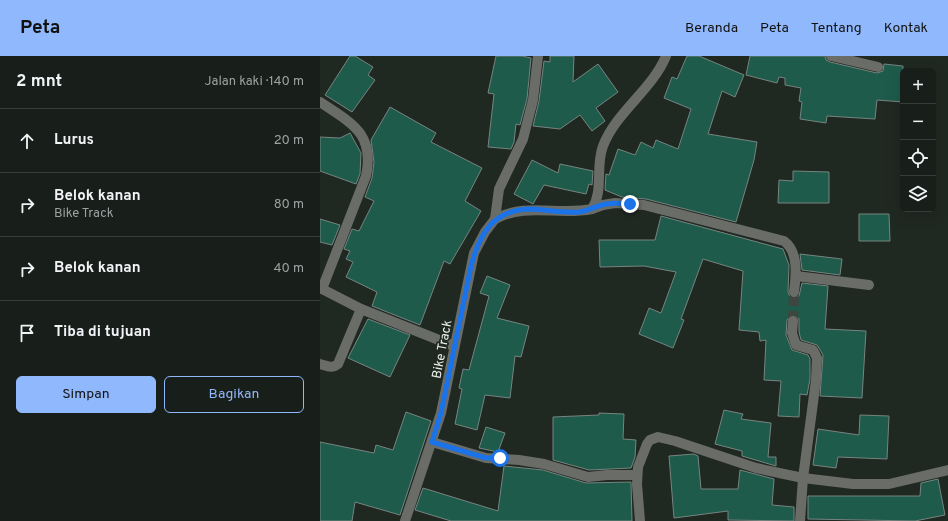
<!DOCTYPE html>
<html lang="id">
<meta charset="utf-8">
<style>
body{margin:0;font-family:Overpass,sans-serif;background:#212723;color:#f1f3f6}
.controls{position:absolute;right:12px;top:12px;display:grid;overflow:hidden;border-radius:6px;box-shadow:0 4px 16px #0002}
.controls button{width:36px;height:36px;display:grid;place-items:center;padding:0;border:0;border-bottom:1px solid #363c39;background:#181e1a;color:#f1f3f6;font:20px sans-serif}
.stop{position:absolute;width:12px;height:12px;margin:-9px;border:3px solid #1a73e8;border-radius:50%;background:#fff}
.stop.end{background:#1a73e8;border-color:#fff;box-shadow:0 1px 4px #0008}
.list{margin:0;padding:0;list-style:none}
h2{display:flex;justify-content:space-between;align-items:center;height:52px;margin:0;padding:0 16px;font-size:17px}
h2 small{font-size:13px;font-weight:400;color:#9fa2a2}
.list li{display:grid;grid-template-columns:26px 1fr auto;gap:12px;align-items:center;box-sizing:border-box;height:64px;padding:0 16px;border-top:1px solid #363c39}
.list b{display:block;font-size:15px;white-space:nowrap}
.list p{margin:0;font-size:13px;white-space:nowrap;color:#9fa2a2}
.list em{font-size:13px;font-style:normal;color:#9fa2a2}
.actions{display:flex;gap:8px;padding:12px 16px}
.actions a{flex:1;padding:9px 0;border:1px solid #90b8fd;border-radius:6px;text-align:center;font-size:14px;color:#90b8fd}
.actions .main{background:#90b8fd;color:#111}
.icon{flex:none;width:22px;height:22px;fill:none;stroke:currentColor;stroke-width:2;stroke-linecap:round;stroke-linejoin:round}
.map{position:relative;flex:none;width:628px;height:465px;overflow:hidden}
header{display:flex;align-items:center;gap:24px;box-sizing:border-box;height:56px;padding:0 20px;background:#90b8fd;color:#111}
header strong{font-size:19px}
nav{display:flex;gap:22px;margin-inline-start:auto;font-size:14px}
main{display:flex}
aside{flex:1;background:#181e1a}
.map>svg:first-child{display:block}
.building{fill:#1e5b4b;stroke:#778480}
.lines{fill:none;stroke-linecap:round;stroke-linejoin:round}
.minor-tunnel{stroke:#3e4640;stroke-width:10;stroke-dasharray:10 5;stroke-linecap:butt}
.minor{stroke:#6a6c68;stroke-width:10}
.route{stroke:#1a73e8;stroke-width:5}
.labels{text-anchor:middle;stroke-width:3.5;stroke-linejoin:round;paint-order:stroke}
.street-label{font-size:13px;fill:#ebf1ec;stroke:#202822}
</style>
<header>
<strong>Peta</strong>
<nav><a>Beranda</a><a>Peta</a><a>Tentang</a><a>Kontak</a></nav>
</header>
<main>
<aside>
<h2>2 mnt<small>Jalan kaki · 140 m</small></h2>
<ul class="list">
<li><svg class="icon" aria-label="ahead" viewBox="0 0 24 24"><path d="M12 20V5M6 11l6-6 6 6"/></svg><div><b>Lurus</b></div><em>20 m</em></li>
<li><svg class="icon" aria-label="right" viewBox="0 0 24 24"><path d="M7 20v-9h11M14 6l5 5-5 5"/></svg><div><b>Belok kanan</b><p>Bike Track</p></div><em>80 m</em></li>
<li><svg class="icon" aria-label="right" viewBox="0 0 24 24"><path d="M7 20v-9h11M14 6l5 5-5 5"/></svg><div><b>Belok kanan</b></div><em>40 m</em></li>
<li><svg class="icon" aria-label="arrive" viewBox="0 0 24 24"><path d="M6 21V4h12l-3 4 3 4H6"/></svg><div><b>Tiba di tujuan</b></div></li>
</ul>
<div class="actions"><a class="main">Simpan</a><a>Bagikan</a></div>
</aside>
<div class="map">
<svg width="628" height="465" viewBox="0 0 628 465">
<rect width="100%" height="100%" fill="#202822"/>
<!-- building -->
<g class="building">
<polygon points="30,0 35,0 53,11 48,19 55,24 32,56 5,39"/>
<polygon points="176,0 202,0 211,2 207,43 200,69 196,68 194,86 191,93 168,91 174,38 168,37"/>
<polygon points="230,0 254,0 253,26 278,8 298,36 276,52 285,65 272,75 260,59 240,73 213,70 219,45 224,5 230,6"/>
<polygon points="367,0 379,0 424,19 415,41 402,35 388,78 437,86 434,104 416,166 326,143 302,141 285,134 286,118 289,119 298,93 315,99 321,86 333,92 336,84 358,93 371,53 344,42 352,21 357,23"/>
<polygon points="430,0 505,0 506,4 510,6 557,17 563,15 564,8 583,10 583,46 557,44 555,63 507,60 506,67 480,63 482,46 479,45 481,32 465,29 465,22 459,21 457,27 426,19"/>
<polygon points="70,51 116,77 111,86 162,112 145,145 161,155 130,208 124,205 100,269 52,250 57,236 26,221 33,206 26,203 30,195 24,193 32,173 39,175 54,145 45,141 52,122 54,106 51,84"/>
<polygon points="30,77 41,97 40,118 36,128 0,115 0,81 20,82"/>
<polygon points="212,104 238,117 240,108 273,115 272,129 269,128 266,138 224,129 213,148 194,138"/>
<polygon points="473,115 509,116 509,147 458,147 459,124 473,125"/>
<polygon points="539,158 569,158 570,185 539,185"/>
<polygon points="341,160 463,193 469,209 468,236 470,241 474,242 479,240 482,227 508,230 505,273 546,275 542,342 500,340 503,299 497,289 481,284 479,276 479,263 476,259 471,259 467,264 466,279 472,294 488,299 490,303 490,323 487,339 480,338 479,361 458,360 461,325 444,324 446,284 440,285 439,276 419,274 423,215 383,203 361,263 364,264 353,292 319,278 329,252 341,257 356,216 324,210 280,211 279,184 335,184"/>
<polygon points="0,163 20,169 12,189 0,186"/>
<polygon points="480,198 522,203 520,219 482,214"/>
<polygon points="167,220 190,229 177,262 209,270 201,301 195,300 190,342 165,339 157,374 135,368 142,333 139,332 143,313 149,314 169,240 160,237"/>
<polygon points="48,263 90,279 70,321 28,302"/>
<polygon points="404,354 423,358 421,363 451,367 448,401 456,401 456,410 422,400 422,395 395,388"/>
<polygon points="86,356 111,365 80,459 35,446 32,465 0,465 0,386 54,397 56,389 73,394"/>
<polygon points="279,357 304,358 303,383 316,384 315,401 311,412 269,414 233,404 233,361 279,359"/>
<polygon points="540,359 569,360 567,403 518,401 516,412 493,409 498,373 539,379"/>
<polygon points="166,371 185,377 178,396 159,392"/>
<polygon points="374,398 378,400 381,433 418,433 420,414 454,423 452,449 474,451 474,465 408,464 408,455 354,462 349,400"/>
<polygon points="184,410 223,414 266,427 311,426 312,465 131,465 95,454 103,432 178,455"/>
<polygon points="618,423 625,459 595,465 488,463 488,440 600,440 601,427"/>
</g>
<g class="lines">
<!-- minor-tunnel -->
<polyline class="minor-tunnel" points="473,265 474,236"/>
<!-- minor -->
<g class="minor">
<polyline points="511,0 558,11"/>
<path d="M0,46C31,67 55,77 46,120L2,233"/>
<path d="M272,153L283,149L295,147L324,149L464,185C479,196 476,220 474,236"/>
<path d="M175,163C207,146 238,160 272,153C284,134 275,111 283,90C296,56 332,34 346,0"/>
<polyline points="476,220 549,229"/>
<polyline points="0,232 41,253 134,290"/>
<polyline points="473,265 472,277 476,289 493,294 497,302 496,324 483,422 480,465"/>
<path d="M0,308C7,310 12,313 18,308L41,253"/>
<polyline points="112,386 166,402 199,404 224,408 268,421 287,419 317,419"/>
<polyline points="85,465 121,357 154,197 165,176 175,163 179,133 203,83 213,44 218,0"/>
<polyline points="320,465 317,428 318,411 327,388 330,384 338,381 355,385 436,412 483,422 533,428 569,428 628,414"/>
</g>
</g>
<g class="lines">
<!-- route -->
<path class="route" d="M180,402H166L112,386L121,357L151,210C160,176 174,153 212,153C228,154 243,157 259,156C267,155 274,151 282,149C291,146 301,147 310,148"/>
</g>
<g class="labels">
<!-- street labels -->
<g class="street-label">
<text transform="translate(121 293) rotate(-79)" y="5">Bike Track</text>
</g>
</g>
</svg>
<div class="controls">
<button>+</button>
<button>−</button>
<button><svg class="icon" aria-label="locate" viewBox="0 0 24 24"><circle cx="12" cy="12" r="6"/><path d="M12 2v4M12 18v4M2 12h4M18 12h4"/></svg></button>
<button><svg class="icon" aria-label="layers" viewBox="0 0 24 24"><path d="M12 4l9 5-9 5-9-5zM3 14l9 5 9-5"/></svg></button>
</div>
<div class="stop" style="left:180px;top:402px"></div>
<div class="stop end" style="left:310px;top:148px"></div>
</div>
</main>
